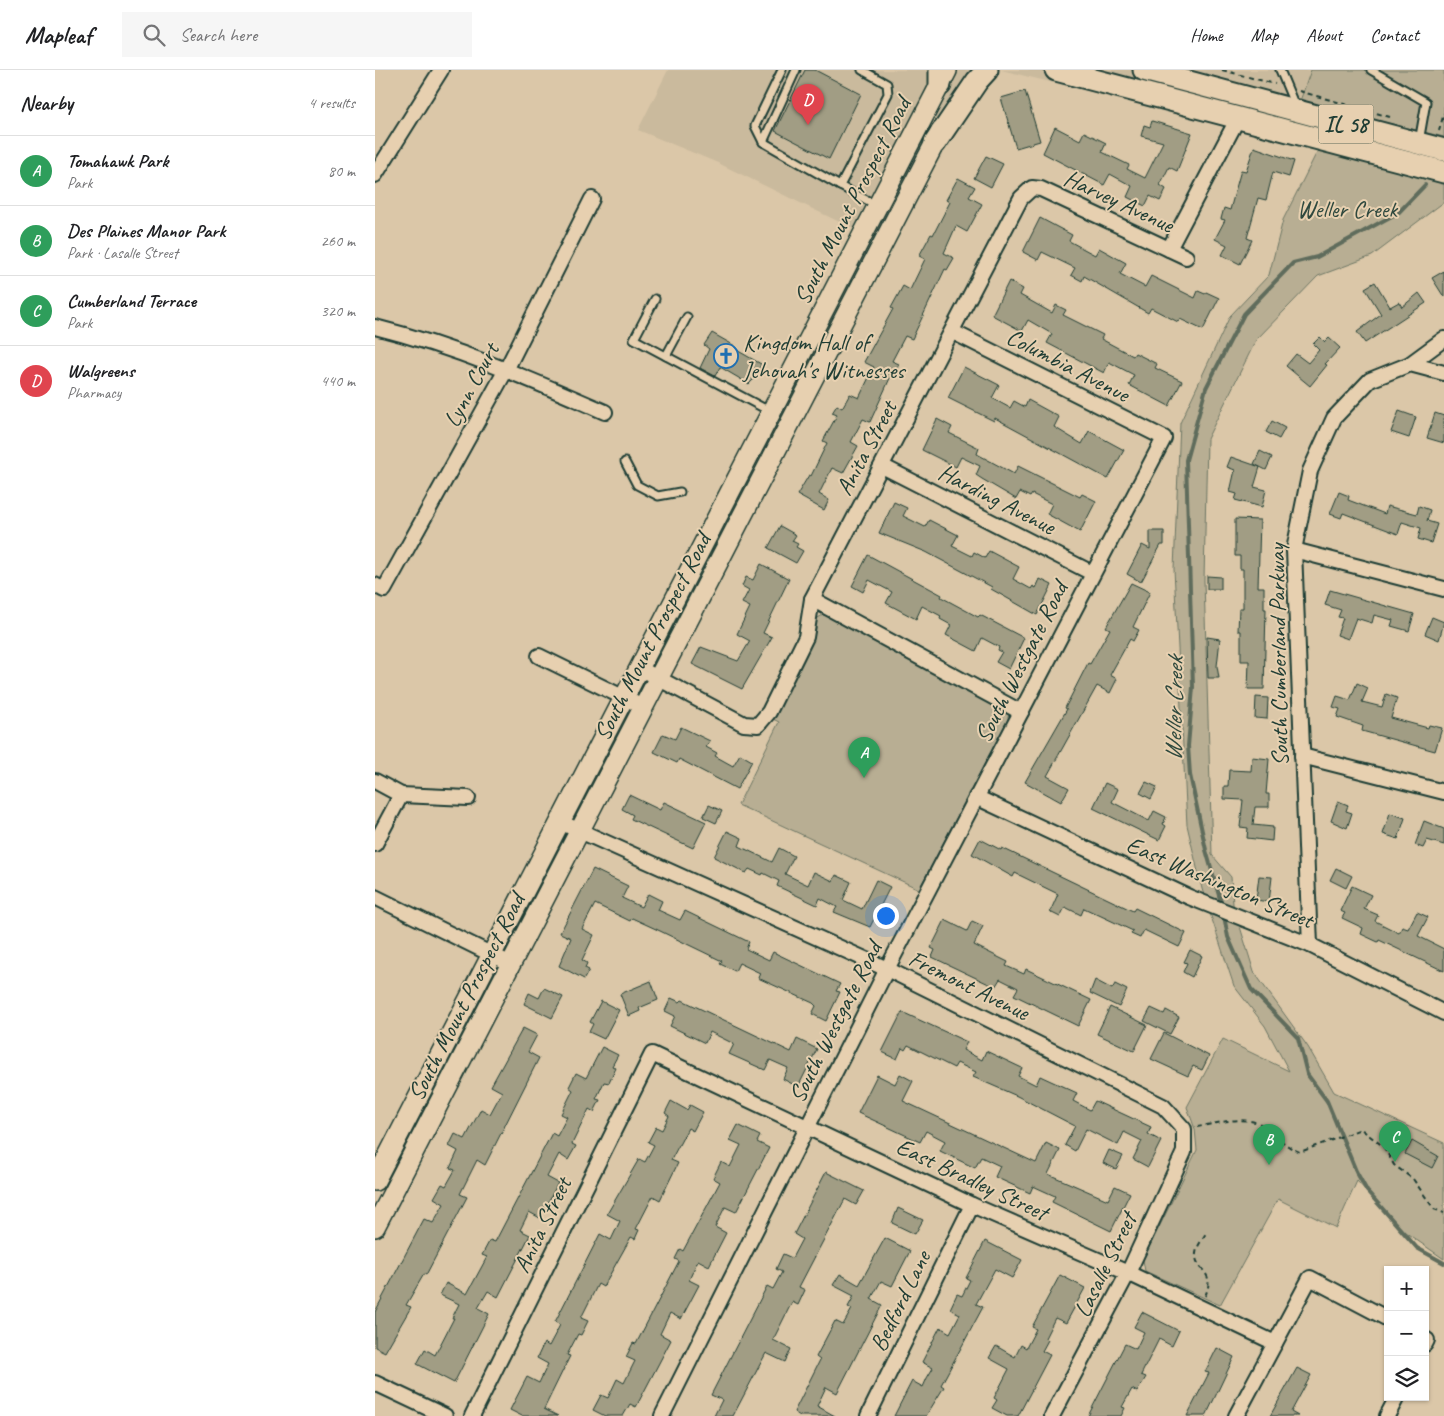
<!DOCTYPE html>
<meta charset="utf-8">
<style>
body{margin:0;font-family:Caveat,sans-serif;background:#f6f6f6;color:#202124}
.controls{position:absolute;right:15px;bottom:15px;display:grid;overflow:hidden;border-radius:0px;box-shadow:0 1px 4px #0004}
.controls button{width:45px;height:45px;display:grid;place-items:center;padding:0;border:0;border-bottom:1px solid #e0e0e0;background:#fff;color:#202124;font:25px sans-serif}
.you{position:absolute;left:510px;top:845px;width:18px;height:18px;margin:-12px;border:4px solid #fff;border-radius:50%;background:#1a73e8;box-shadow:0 0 0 8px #1a73e833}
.badge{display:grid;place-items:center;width:32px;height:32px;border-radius:50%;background:#111827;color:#fff;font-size:16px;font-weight:700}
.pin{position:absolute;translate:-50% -41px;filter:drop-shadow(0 1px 2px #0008)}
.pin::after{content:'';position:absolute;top:26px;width:18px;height:15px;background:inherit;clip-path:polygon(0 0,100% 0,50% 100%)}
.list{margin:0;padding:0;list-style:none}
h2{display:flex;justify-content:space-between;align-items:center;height:65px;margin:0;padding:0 20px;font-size:21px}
h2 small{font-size:16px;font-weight:400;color:#757577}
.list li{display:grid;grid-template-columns:32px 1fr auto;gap:15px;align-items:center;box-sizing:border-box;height:70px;padding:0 20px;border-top:1px solid #e0e0e0}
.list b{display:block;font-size:19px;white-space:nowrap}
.list p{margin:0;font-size:16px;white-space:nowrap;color:#757577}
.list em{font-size:16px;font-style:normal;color:#757577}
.icon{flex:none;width:28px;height:28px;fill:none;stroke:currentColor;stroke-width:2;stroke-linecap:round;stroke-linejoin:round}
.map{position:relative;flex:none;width:1069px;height:1346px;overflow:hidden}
header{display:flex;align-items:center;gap:30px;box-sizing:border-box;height:70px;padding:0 25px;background:#fff;border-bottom:1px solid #e0e0e0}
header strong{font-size:24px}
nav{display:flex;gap:28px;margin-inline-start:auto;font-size:18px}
.search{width:350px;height:45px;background:#f6f6f6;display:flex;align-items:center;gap:12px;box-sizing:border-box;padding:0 18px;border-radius:0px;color:#757577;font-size:19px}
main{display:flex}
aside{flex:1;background:#fff}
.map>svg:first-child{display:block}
.built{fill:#caba9d}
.green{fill:#b8ae93;stroke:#6c7664}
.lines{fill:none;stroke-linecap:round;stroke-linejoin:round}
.stream{stroke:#5f6c5c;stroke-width:4}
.building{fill:#a19d84;stroke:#1f3d34}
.lane-casing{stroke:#1f3d34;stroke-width:11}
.street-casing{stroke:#1f3d34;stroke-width:18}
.secondary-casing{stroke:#1f3d34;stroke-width:22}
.primary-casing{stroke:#1f3d34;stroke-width:25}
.path{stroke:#1f3d34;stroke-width:2;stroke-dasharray:5 4;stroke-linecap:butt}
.lane{stroke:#e7d0b0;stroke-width:7}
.street{stroke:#e7d0b0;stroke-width:14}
.secondary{stroke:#e7d0b0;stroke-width:19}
.primary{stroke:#e7d0b0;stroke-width:21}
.labels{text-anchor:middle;stroke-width:4;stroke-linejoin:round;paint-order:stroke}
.shield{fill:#e7d0b0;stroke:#5b6959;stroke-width:1}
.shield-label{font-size:22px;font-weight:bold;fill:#1f3d34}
.street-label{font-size:24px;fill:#1f3d34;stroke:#e7d0b0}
.park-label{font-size:24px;fill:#2e483e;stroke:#e7d0b0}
.poi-label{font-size:24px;fill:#1f3d34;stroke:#e7d0b0;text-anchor:start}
.water-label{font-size:25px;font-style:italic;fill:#2f493e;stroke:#e7d0b0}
</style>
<header>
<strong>Mapleaf</strong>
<div class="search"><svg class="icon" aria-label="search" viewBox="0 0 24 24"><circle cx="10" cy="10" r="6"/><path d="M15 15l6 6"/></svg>Search here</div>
<nav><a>Home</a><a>Map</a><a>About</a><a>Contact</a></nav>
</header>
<main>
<aside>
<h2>Nearby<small>4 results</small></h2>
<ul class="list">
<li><span class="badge" style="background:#2e9e5b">A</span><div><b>Tomahawk Park</b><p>Park</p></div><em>80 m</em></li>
<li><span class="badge" style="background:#2e9e5b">B</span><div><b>Des Plaines Manor Park</b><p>Park · Lasalle Street</p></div><em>260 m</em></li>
<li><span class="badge" style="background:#2e9e5b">C</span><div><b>Cumberland Terrace</b><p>Park</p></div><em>320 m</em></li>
<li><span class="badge" style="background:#e0444e">D</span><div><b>Walgreens</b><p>Pharmacy</p></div><em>440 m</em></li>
</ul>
</aside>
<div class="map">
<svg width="1069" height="1346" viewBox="0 0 1069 1346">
<rect width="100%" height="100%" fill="#dbc7a8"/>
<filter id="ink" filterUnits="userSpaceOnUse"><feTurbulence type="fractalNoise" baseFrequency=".02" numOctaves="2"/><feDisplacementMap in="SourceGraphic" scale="10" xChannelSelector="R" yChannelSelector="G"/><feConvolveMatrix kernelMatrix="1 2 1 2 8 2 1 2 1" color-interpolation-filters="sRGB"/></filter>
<g filter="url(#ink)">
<!-- built -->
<g class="built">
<polygon points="293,0 625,0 611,10 514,176 343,93 263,60"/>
<polygon points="626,0 936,0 909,69"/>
</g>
<!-- green -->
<g class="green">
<polygon points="936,0 1069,0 1069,67 925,31"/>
<polygon points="1069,77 1069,132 997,186 943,206 881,270 832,369 829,510 837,785 856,807 858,834 879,902 933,977 959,1022 1069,1073 1069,1189 1027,1160 982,1111 961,1158 903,1129 845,1235 770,1201 768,1190 822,1080 820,1059 812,1037 848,969 914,1001 890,956 859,916 827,819 812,755 799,499 805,353 855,246 894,205 908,150 944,78 1036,101"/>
<polygon points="448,545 456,546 627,636 634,644 632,651 544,819 363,735 404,652 398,649 435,574 441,549"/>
</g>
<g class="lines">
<!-- stream -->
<g class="stream">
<polyline points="847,836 831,780 815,705 813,676 818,617 811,390 831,318 869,244 918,193 942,187 1024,142 1050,115"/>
<polyline points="849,846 853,867 876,919 923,968 932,1004 952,1031 981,1101 992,1121 1042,1178 1069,1193"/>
</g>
</g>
<!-- building -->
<g class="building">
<polygon points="430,0 440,0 486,24 454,89 400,61"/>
<polygon points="650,21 665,71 641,78 626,28"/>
<polygon points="777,51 817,63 802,101 794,97 785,115 791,119 785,131 775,126 770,136 752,127 757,116 735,104 729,115 668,83 680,57 705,70 709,62 731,73 727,82 754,95 752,99 770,108 788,72 766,66 769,55 775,57"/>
<polygon points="879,77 919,91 914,107 898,102 891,130 883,128 872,168 877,170 865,194 847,185 852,175 840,169 850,150 846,149 849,138 855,140 866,100 871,101"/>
<polygon points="611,86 628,94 616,117 599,108"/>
<polygon points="583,108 600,117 594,127 607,134 592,162 581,156 569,183 579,188 572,200 570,199 537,269 530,266 517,291 524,294 518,307 516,306 495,352 488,349 476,372 483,376 468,403 457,398 444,424 454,430 449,440 422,425 434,405 436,406 452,373 448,371 462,345 457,343 462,335 467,338 475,324 484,328 499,297 489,292 518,239 516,238 528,216 535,220 550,189 544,186 556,164 558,165 575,132 571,130"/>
<polygon points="665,148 697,165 694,171 720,185 724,178 751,193 745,204 770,217 776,206 820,228 823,221 830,224 831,222 844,228 828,260 805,249 803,252 776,238 773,243 709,206 707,211 696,205 700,198 667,182 663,190 648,182"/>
<polygon points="1069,201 1069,227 1057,208"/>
<polygon points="634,211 648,219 645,225 677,243 681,235 691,240 688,245 728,265 726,269 758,286 760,283 782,294 780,298 807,311 794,336 754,315 759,305 734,292 729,303 672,273 677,264 653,250 647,261 617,245"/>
<polygon points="1000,212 1015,237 1024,232 1027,237 1044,223 1051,233 990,273 982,262 1006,244 990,218"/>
<polygon points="337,263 360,276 358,278 386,294 383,305 374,314 345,297 340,306 325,298 334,279 329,275"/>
<polygon points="945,267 950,272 954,268 965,278 950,294 952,295 935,316 911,296 921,284 933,293 944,280 938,274"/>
<polygon points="589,297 624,315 617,328 635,338 639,331 650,337 653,330 684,347 679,357 707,374 714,361 749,380 733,409 620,348 619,351 573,328"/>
<polygon points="1024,341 1041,347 1034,368 1016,362"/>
<polygon points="1060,343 1069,346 1069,373 1052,368"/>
<polygon points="562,349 577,357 574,363 604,378 602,384 639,404 643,396 705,427 707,424 721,431 705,462 672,444 677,434 657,424 655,427 645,422 641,429 607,409 601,405 605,396 586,387 581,397 547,380"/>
<polygon points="897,351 910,358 904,369 891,362"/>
<polygon points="885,381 897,387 891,400 879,394"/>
<polygon points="856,387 885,397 879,417 891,420 887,437 860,430 862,424 855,422 860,400 852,397"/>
<polygon points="964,422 974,426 973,430 1010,444 1012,436 1042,444 1044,436 1055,440 1052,451 1062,454 1056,473 1043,469 1046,458 1027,452 1023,464 968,443 966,448 955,444"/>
<polygon points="519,432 532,438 528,446 550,457 554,450 583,465 577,476 597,486 599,482 610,488 614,481 644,497 638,509 656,519 658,516 661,518 665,509 677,515 662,545 616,519 617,517 551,482 504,463"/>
<polygon points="860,449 885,450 883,517 889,517 889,539 891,539 889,619 873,619 874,591 866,591 866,561 863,561 864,538 868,538 868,499 865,499 865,486 860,486"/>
<polygon points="405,456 421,465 417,471 423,474 421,477 428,481 421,493 393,478"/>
<polygon points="775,461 789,461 789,475 786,475 766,512 752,504 767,475 775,479"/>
<polygon points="493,485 567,525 566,527 603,547 605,545 649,568 634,599 621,592 627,582 623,580 624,577 607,568 601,581 571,565 576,555 565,549 566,546 547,536 541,549 511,533 517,522 494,510 488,522 477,516"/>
<polygon points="386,494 414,509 388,563 397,567 367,619 317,594 326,577 363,591 375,571 362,564 375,537 367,533 374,520 367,516 371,507 378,510"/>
<polygon points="832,506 846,507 846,519 832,519"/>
<polygon points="756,513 775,522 758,557 764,560 758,571 755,569 735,605 742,609 735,623 722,616 672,706 694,718 686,732 650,712 692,639 690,638 713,593 715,594 735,559 731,557"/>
<polygon points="955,520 1039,544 1034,561 1016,556 1018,550 999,545 997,553 981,548 973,569 962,565 968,548 963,547 966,540 950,535"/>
<polygon points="1057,547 1069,552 1064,570 1050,564"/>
<polygon points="832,567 845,569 842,596 844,608 833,608"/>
<polygon points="982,613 993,618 987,632 1007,637 1011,624 1022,628 1016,648 1053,658 1054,655 1067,658 1060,681 987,661 988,656 962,647 965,639 958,637 962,626 975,630"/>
<polygon points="881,627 893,628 892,649 880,648"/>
<polygon points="306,657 335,671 331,677 342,683 340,686 358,696 365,684 377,691 362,719 304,689 302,693 279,682 288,664 300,669"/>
<polygon points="877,687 894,689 891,724 894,724 894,737 880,737 878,755 898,757 897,771 872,768 873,758 865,757 868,730 849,729 849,716 853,716 854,700 876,701"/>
<polygon points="771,712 782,717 776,729 765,723"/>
<polygon points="730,713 743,719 737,732 774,751 779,741 791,747 788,754 791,756 784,770 718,738"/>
<polygon points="254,725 285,740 289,732 331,752 318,778 256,749 258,745 247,739"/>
<polygon points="963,731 973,735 971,741 977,743 972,758 956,751"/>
<polygon points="334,735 347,741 341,753 328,747"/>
<polygon points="1015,743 1030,748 1023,769 1008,764"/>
<polygon points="1049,751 1069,759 1069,775 1052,770 1048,778 1040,775"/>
<polygon points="352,761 367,768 364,776 397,792 404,778 419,786 410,804 433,815 439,802 458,811 461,805 476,812 468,830 487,839 501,810 515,817 495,857 459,842 462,837 445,828 442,835 402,816 404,811 388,803 387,805 374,799 371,803 339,787"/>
<polygon points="605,769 626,780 627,778 758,841 760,838 811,863 804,877 769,860 765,868 756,864 758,861 709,838 706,845 690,837 685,847 675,842 683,824 640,803 638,807 597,784"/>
<polygon points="961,798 977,806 971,818 955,810"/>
<polygon points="218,799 253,816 247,828 266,837 273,824 287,831 283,840 305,850 310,841 374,872 371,879 394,890 398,882 465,914 461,921 465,922 451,951 437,944 441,936 438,933 383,908 385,903 364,893 360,901 345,894 347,891 283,860 257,848 255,851 220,834 207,859 219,865 207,890 212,893 210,898 214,900 209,909 184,896 196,868 185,863"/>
<polygon points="884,806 897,807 894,832 881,830"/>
<polygon points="977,816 996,825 989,839 1003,845 1000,851 1024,863 1027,857 1033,859 1042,842 1053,847 1043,866 1069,879 1069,901 1004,870 1003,872 986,864 988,858 967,848 970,843 965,841"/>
<polygon points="570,850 592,861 597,851 608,856 599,875 633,892 631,896 649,904 651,899 716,930 703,956 639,925 643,918 625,909 620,917 557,887 560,880 556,878"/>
<polygon points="815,880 827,886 817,907 808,902 812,893 809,892"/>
<polygon points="720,910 737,919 740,914 752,920 744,937 715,923"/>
<polygon points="276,911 283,930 264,938 265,941 254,946 245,924"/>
<polygon points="169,918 188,927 177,948 149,934 154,923 164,928"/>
<polygon points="296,928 305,932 307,930 416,982 422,969 442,979 423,1017 408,1009 413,998 395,990 390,1000 354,984 359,974 335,962 330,973 295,956 300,946 290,941"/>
<polygon points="226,931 244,940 229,969 214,962 218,954 215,952"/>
<polygon points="735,937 772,955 759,981 722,964"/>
<polygon points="776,938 789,944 791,940 804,947 795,964 769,951"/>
<polygon points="527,942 592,972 588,980 607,990 611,981 647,998 643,1006 661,1015 665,1006 702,1023 698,1031 715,1040 720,1031 776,1057 773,1064 786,1071 773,1097 758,1089 767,1071 749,1062 743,1075 711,1059 700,1081 690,1075 700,1056 642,1026 598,1007 601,1002 582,993 579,998 533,975 530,980 527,978 522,989 507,982"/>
<polygon points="148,958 162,965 153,982 164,988 110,1095 102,1090 85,1124 92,1127 51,1205 49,1204 31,1235 36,1237 10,1282 0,1277 0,1242 49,1149 58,1153 69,1134 59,1128 67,1114 71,1116 80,1100 75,1098 83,1081 74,1076 80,1064 90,1069 106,1039 115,1044 127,1022 116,1016"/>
<polygon points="789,963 834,986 827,1000 818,996 813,1006 776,989"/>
<polygon points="227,977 243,985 237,996 241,998 234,1013 229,1012 221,1029 225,1030 219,1042 214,1039 197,1074 201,1076 193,1090 184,1084 172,1107 183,1113 165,1148 154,1142 145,1160 155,1165 123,1227 113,1221 103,1238 114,1244 79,1313 42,1294 50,1279 60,1285 79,1248 77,1248 84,1234 65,1225 71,1213 92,1224 112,1187 107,1185 115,1170 120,1172 177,1063 182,1066 192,1047 186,1044 198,1020 194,1017 201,1003 211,1008"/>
<polygon points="525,1004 538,1011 528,1031 661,1093 671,1073 685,1080 673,1104 733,1130 740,1116 755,1123 736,1161 677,1132 680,1126 658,1116 655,1123 620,1107 625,1096 606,1087 600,1098 565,1081 570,1071 551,1061 545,1072 483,1043 502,1005 520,1014"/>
<polygon points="296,1031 312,1040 315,1035 328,1042 318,1061 313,1058 296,1090 303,1093 285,1130 278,1126 261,1159 264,1160 260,1169 256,1167 228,1217 223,1214 206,1248 213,1251 206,1265 203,1264 192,1285 195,1286 169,1339 183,1346 147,1346 135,1340 152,1307 164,1313 173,1294 162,1288 169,1273 174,1276 185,1255 180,1252 225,1164 236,1170 245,1151 232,1144 264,1089 270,1092 279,1075 273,1072 281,1057 287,1060 294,1046 290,1043"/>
<polygon points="363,1055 385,1066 382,1072 394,1078 361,1142 350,1137 340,1157 351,1163 334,1196 323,1190 314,1210 324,1215 306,1249 295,1243 285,1264 296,1270 261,1337 255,1334 248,1346 230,1346 218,1340 226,1325 233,1328 242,1309 249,1313 260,1291 251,1287 258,1273 261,1274 304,1191 300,1189 305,1179 308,1181 345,1112 338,1108 346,1092 355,1097 366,1075 355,1070"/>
<polygon points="1037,1071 1063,1086 1057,1098 1030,1084"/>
<polygon points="734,1080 748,1086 741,1099 728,1093"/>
<polygon points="451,1102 489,1121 481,1135 470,1129 424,1217 430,1220 423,1235 417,1232 398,1270 416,1279 410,1292 391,1283 358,1346 339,1346 347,1330 336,1325 392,1216 398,1219 407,1202 401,1199 408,1184 417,1188 427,1169 419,1164"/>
<polygon points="523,1138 548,1150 540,1164 517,1153"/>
<polygon points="510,1168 535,1181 517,1216 506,1211 496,1229 507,1235 462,1323 451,1317 442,1336 460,1346 425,1346 419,1342 445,1290 441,1287 460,1251 468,1255 477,1239 473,1237 479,1226 458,1215 465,1204 484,1215"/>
<polygon points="610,1171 647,1190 637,1208 620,1199 601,1234 608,1237 566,1315 569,1317 551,1346 519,1346 537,1311 548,1317 552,1308 558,1298 547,1292 565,1257 575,1263 585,1244 575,1239 582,1224 587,1226 595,1210 591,1208"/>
<polygon points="685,1205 710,1218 691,1253 680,1248 670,1268 673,1270 667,1281 675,1285 643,1346 632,1346 617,1338 622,1330 619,1328 634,1299 614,1288 621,1276 640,1287 646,1275 651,1278 661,1259 657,1257"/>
<polygon points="767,1242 804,1261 797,1276 784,1269 766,1305 771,1307 762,1322 757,1319 747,1337 750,1338 746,1346 713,1346 750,1274 761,1279 769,1262 759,1257"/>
<polygon points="842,1278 859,1287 831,1346 812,1346 834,1303 830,1302"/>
<polygon points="922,1298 936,1305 916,1342 923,1346 895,1346"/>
</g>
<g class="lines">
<defs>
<g id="lane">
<polyline points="407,0 380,56 388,72 465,116"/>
<polyline points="487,0 512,14 513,24 465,116 503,136"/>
<polyline points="905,0 920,36"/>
<polyline points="996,0 1051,32 1044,72"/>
<polyline points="388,72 421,0"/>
<polyline points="280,229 259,269 396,342"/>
<polyline points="291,286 312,247"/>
<polyline points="250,392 262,415 283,426 305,422"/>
</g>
<g id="street">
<polyline points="0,105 66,0"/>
<polyline points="794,179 863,48"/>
<path d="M0,257C80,277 155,309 230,342"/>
<polyline points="1035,294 1069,303"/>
<polyline points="507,396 717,503"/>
<polyline points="919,480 1069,519"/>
<polyline points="0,515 9,520 132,298 217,129"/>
<polyline points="437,529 646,642"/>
<polyline points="164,586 268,637"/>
<polyline points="264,598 369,654 383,655 394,642 431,567 437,529 646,128 657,118 666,119 811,187"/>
<polyline points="927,686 1069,722"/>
<polyline points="0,711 26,725 93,728"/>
<polyline points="601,727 814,827 935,875 1069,943"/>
<polyline points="185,752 512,899 788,1036 809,1059 809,1082 753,1203 677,1346"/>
<polyline points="0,774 26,725"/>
<polyline points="0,827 136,894"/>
<polyline points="935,875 919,480 935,401 959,348 995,310 1035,294 1069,269"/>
<polyline points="1050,1269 1052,1270 1050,1274"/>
<polyline points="0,1313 70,1346"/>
<polyline points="97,1346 277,984 597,1135 753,1203 900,1273"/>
<polyline points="287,1346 512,899 789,368 578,262"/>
<polyline points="493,1346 597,1135"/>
<polyline points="861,1346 935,1208 1013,1249"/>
<polyline points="1012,1346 1022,1327"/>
</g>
<g id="secondary">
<polyline points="0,1111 572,1"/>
<polyline points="0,1157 566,61"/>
</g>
<g id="primary">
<polyline points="681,0 1069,102"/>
<polyline points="769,0 1069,80"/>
<polyline points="565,15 565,0"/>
<polyline points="560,73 602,11 612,0"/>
</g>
</defs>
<!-- lane casing -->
<use href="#lane" class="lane-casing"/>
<!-- street casing -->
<use href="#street" class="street-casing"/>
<!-- secondary casing -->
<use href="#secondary" class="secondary-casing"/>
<!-- primary casing -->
<use href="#primary" class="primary-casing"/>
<!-- path -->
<g class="path">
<polyline points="847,0 900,14"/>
<polyline points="924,21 1015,47"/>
<polyline points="1064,61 1069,43"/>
<path d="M822,1057C845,1053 873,1043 894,1059C909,1070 905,1074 925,1082L986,1059L1009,1077L1019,1095L1038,1109L1059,1139L1069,1143"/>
<path d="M830,1226C843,1198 815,1201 822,1179C824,1173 829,1167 832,1161"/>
</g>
<!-- lane -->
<use href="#lane" class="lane"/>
<!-- street -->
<use href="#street" class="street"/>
<!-- secondary -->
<use href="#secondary" class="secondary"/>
<!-- primary -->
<use href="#primary" class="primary"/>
</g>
</g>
<!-- icons -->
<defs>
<symbol id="church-ring" viewBox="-11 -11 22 22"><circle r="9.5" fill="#e7d0b0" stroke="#1f6fb2" stroke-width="1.5"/><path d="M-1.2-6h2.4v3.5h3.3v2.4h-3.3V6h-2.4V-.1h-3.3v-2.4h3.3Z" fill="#1f6fb2"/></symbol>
</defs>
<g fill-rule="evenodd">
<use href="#church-ring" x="337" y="272" width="28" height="28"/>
</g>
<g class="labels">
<!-- shield labels -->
<rect class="shield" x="943.5" y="34.5" width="55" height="39" rx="4"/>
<g class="shield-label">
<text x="971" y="62">IL 58</text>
</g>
<!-- street labels -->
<g class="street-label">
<text transform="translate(477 131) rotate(-63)" y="8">South Mount Prospect Road</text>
<text transform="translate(744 131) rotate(25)" y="8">Harvey Avenue</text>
<text transform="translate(693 295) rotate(27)" y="8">Columbia Avenue</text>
<text transform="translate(96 315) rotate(-62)" y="8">Lynn Court</text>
<text transform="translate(491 378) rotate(-62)" y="8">Anita Street</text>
<text transform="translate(622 429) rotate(27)" y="8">Harding Avenue</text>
<text transform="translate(277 567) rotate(-63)" y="8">South Mount Prospect Road</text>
<text transform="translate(903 585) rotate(-91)" y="8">South Cumberland Parkway</text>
<text transform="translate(646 592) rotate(-63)" y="8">South Westgate Road</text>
<text transform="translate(845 812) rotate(23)" y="8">East Washington Street</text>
<text transform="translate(594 915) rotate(26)" y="8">Fremont Avenue</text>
<text transform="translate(91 927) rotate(-63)" y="8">South Mount Prospect Road</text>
<text transform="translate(460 952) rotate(-63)" y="8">South Westgate Road</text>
<text transform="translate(597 1109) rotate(25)" y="8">East Bradley Street</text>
<text transform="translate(167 1155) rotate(-64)" y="8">Anita Street</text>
<text transform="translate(730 1195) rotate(-64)" y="8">Lasalle Street</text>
<text transform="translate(525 1231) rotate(-64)" y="8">Bedford Lane</text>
</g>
<!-- park labels -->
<g class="park-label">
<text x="972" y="147">Weller Creek</text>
</g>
<!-- poi labels -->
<g class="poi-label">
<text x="368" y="280">Kingdom Hall of<tspan x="368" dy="28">Jehovah's Witnesses</tspan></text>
</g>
<!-- water labels -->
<g class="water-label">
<text transform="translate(798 639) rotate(-89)" y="9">Weller Creek</text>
</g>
</g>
</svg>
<div class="controls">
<button>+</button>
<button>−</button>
<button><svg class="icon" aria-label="layers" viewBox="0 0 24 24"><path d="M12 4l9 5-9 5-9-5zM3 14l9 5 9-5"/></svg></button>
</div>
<div class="you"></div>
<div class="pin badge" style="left:489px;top:708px;background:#2e9e5b">A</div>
<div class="pin badge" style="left:894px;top:1095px;background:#2e9e5b">B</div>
<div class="pin badge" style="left:1020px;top:1092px;background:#2e9e5b">C</div>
<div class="pin badge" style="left:433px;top:55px;background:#e0444e">D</div>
</div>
</main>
